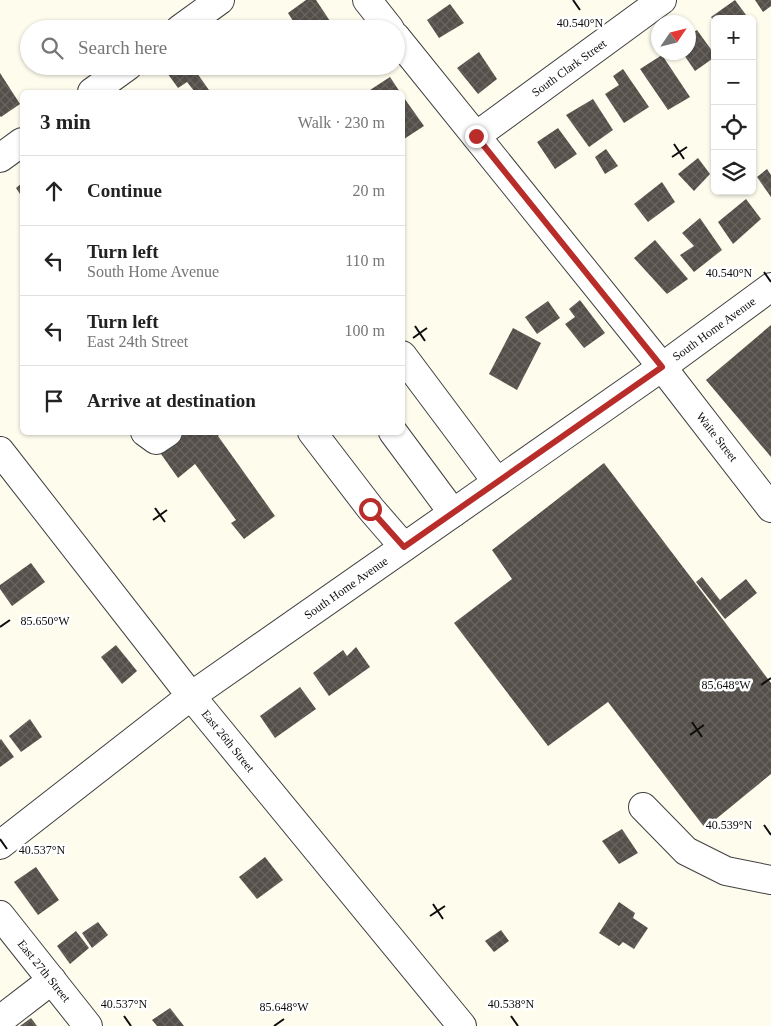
<!DOCTYPE html>
<meta charset="utf-8">
<style>
body{margin:0;font-family:Georgia,serif;background:#f2f2f2;color:#222}
.controls{position:absolute;right:15px;top:15px;display:grid;overflow:hidden;border-radius:8px;box-shadow:0 1px 4px #0004}
.controls button{width:45px;height:45px;display:grid;place-items:center;padding:0;border:0;border-bottom:1px solid #e0e0e0;background:#fff;color:#222;font:25px sans-serif}
.compass{position:absolute;left:651px;top:15px;width:45px;height:45px;border-radius:50%;background:#fff;box-shadow:0 1px 4px #0004;rotate:55deg}
.stop{position:absolute;width:15px;height:15px;margin:-11px;border:4px solid #b82d2a;border-radius:50%;background:#fff}
.stop.end{background:#b82d2a;border-color:#fff;box-shadow:0 1px 5px #0008}
.list{margin:0;padding:0;list-style:none}
h2{display:flex;justify-content:space-between;align-items:center;height:65px;margin:0;padding:0 20px;font-size:21px}
h2 small{font-size:16px;font-weight:400;color:#767676}
.list li{display:grid;grid-template-columns:32px 1fr auto;gap:15px;align-items:center;box-sizing:border-box;height:70px;padding:0 20px;border-top:1px solid #e0e0e0}
.list b{display:block;font-size:19px;white-space:nowrap}
.list p{margin:0;font-size:16px;white-space:nowrap;color:#767676}
.list em{font-size:16px;font-style:normal;color:#767676}
.icon{flex:none;width:28px;height:28px;fill:none;stroke:currentColor;stroke-width:2;stroke-linecap:round;stroke-linejoin:round}
.map{position:relative;flex:none;width:771px;height:1026px;overflow:hidden}
.search{position:absolute;background:#fff;box-shadow:0 1px 4px #0004;left:20px;top:20px;width:385px;height:55px;display:flex;align-items:center;gap:12px;box-sizing:border-box;padding:0 18px;border-radius:28px;color:#767676;font-size:19px}
.panel{position:absolute;background:#fff;box-shadow:0 1px 4px #0004;left:20px;top:90px;width:385px;height:345px;border-radius:8px}
.map>svg:first-child{display:block}
.building{fill:url(#building-cross-hatch)}
.lines{fill:none;stroke-linecap:round;stroke-linejoin:round}
.minor-casing{stroke:#404040;stroke-width:30}
.minor{stroke:#fff;stroke-width:28}
.route{stroke:#b82d2a;stroke-width:6}
.ticks{fill:none;stroke:#0d0d0d;stroke-width:2}
.labels{text-anchor:middle;stroke-width:5;stroke-linejoin:round;paint-order:stroke}
.street-label{font-size:12px;fill:#0d0d0d;stroke:#fff}
.ticks-label{font-size:12px;text-anchor:middle;fill:#0d0d0d;stroke:#fff;stroke-width:5;stroke-linejoin:round;paint-order:stroke}
</style>
<div class="map">
<svg width="771" height="1026" viewBox="0 0 771 1026">
<defs>
<pattern id="building-cross-hatch" width="8" height="8" patternUnits="userSpaceOnUse" patternTransform="scale(1.25)"><rect width="8" height="8" fill="#554f4a"/><path d="M0 0l8 8M0 8l8-8" fill="none" stroke="#686460"/></pattern>
</defs>
<rect width="100%" height="100%" fill="#fefced"/>
<!-- building -->
<g class="building">
<polygon points="306,0 316,0 334,27 330,29 298,29 288,13"/>
<polygon points="735,0 749,19 715,19 715,23 711,17"/>
<polygon points="755,0 771,0 771,6 763,12"/>
<polygon points="450,4 464,23 439,38 427,20"/>
<polygon points="697,30 715,55 715,57 695,71 682,52 688,52 688,36"/>
<polygon points="479,52 497,79 478,94 457,68"/>
<polygon points="662,55 690,97 668,110 640,69"/>
<polygon points="171,66 192,66 209,90 206,92 195,92 187,82 178,88 165,70"/>
<polygon points="623,69 649,107 624,123 605,94 619,85 613,76"/>
<polygon points="0,73 20,104 1,117 0,116"/>
<polygon points="390,77 400,92 372,92 370,90"/>
<polygon points="402,95 424,126 404,139 402,136"/>
<polygon points="593,99 613,130 589,147 566,115"/>
<polygon points="558,128 577,154 555,169 537,142"/>
<polygon points="606,149 618,166 605,174 595,157"/>
<polygon points="698,158 710,174 694,191 678,174"/>
<polygon points="767,169 771,175 771,197 757,177"/>
<polygon points="662,182 675,202 648,222 634,204"/>
<polygon points="22,183 22,197 16,188"/>
<polygon points="746,199 761,219 733,244 718,222"/>
<polygon points="700,218 722,250 694,272 680,255 694,246 682,233"/>
<polygon points="655,240 688,279 667,294 634,258"/>
<polygon points="580,300 605,333 584,348 565,324 575,317 569,309"/>
<polygon points="548,301 560,318 537,334 525,317"/>
<polygon points="771,325 771,457 706,380"/>
<polygon points="513,328 541,343 517,390 489,374"/>
<polygon points="176,432 222,432 218,436 275,516 244,539 231,523 236,520 195,464 178,478 156,447"/>
<polygon points="604,463 771,683 771,774 705,828 608,702 548,746 454,623 512,579 492,550"/>
<polygon points="31,563 45,582 12,606 0,589 0,585"/>
<polygon points="702,577 720,600 746,579 757,593 725,619 696,582"/>
<polygon points="116,645 137,671 122,684 101,657"/>
<polygon points="356,647 370,667 329,696 313,673 343,650 347,656"/>
<polygon points="300,687 316,709 275,738 260,716"/>
<polygon points="30,719 42,737 21,752 9,736"/>
<polygon points="1,739 14,757 0,767 0,740"/>
<polygon points="622,829 638,853 619,864 602,841"/>
<polygon points="265,857 283,880 257,899 239,877"/>
<polygon points="36,867 59,900 38,915 14,882"/>
<polygon points="619,902 635,913 633,918 648,928 634,949 623,942 619,946 599,933"/>
<polygon points="98,922 108,935 92,948 82,933"/>
<polygon points="501,930 509,941 494,952 485,941"/>
<polygon points="76,931 89,948 70,964 57,946"/>
<polygon points="170,1008 184,1026 157,1026 152,1020"/>
<polygon points="31,1018 37,1026 20,1026"/>
</g>
<g class="lines">
<defs>
<g id="minor">
<polyline points="367,0 390,29"/>
<polyline points="180,29 220,0"/>
<polyline points="396,37 662,367 771,508"/>
<polyline points="92,92 128,66"/>
<polyline points="476,136 662,0"/>
<polyline points="0,158 22,142"/>
<polyline points="402,355 497,482"/>
<polyline points="145,432 156,440 168,432"/>
<polyline points="312,432 371,509 404,547"/>
<polyline points="393,432 453,513"/>
<polyline points="0,451 191,696 462,1026"/>
<polyline points="643,807 686,851 726,871 771,880"/>
<polyline points="0,845 191,696 662,367 771,287"/>
<polyline points="0,915 88,1026"/>
<polyline points="0,1020 52,980"/>
</g>
</defs>
<!-- minor casing -->
<use href="#minor" class="minor-casing"/>
<!-- minor -->
<use href="#minor" class="minor"/>
</g>
<g class="lines">
<!-- route -->
<polyline class="route" points="370,509 404,547 662,367 476,136"/>
</g>
<!-- ticks -->
<path class="ticks" d="M573,0L580,10M674,144L684,159M672,157L687,147M764,272L771,282M415,326L425,341M413,338L427,328M155,508L165,522M153,520L167,510M0,627L10,620M761,685L771,678M692,722L702,737M690,735L704,725M764,825L771,835M0,839L7,849M433,904L443,919M430,916L445,906M124,1016L131,1026M511,1016L518,1026M274,1026L284,1019"/>
<g class="labels">
<!-- street labels -->
<g class="street-label">
<text transform="translate(569 68) rotate(-36)" y="4">South Clark Street</text>
<text transform="translate(714 329) rotate(-36)" y="4">South Home Avenue</text>
<text transform="translate(717 437) rotate(52)" y="4">Waite Street</text>
<text transform="translate(346 588) rotate(-35)" y="4">South Home Avenue</text>
<text transform="translate(228 741) rotate(51)" y="4">East 26th Street</text>
<text transform="translate(44 971) rotate(51)" y="4">East 27th Street</text>
</g>
</g>
<g class="ticks-label">
<text x="580" y="27">40.540°N</text>
<text x="729" y="277">40.540°N</text>
<text x="45" y="625">85.650°W</text>
<text x="726" y="689">85.648°W</text>
<text x="729" y="829">40.539°N</text>
<text x="42" y="854">40.537°N</text>
<text x="124" y="1008">40.537°N</text>
<text x="511" y="1008">40.538°N</text>
<text x="284" y="1011">85.648°W</text>
</g>
</svg>
<div class="controls">
<button>+</button>
<button>−</button>
<button><svg class="icon" aria-label="locate" viewBox="0 0 24 24"><circle cx="12" cy="12" r="6"/><path d="M12 2v4M12 18v4M2 12h4M18 12h4"/></svg></button>
<button><svg class="icon" aria-label="layers" viewBox="0 0 24 24"><path d="M12 4l9 5-9 5-9-5zM3 14l9 5 9-5"/></svg></button>
</div>
<svg class="compass" viewBox="-18 -18 36 36"><path d="M0-13l5 13h-10z" fill="#e53935"/><path d="M0 13l5-13h-10z" fill="#767676"/></svg>
<div class="stop" style="left:370px;top:509px"></div>
<div class="stop end" style="left:476px;top:136px"></div>
<div class="search"><svg class="icon" aria-label="search" viewBox="0 0 24 24"><circle cx="10" cy="10" r="6"/><path d="M15 15l6 6"/></svg>Search here</div>
<section class="panel">
<h2>3 min<small>Walk · 230 m</small></h2>
<ul class="list">
<li><svg class="icon" aria-label="ahead" viewBox="0 0 24 24"><path d="M12 20V5M6 11l6-6 6 6"/></svg><div><b>Continue</b></div><em>20 m</em></li>
<li><svg class="icon" aria-label="left" viewBox="0 0 24 24"><path d="M17 20v-9H6M10 6l-5 5 5 5"/></svg><div><b>Turn left</b><p>South Home Avenue</p></div><em>110 m</em></li>
<li><svg class="icon" aria-label="left" viewBox="0 0 24 24"><path d="M17 20v-9H6M10 6l-5 5 5 5"/></svg><div><b>Turn left</b><p>East 24th Street</p></div><em>100 m</em></li>
<li><svg class="icon" aria-label="arrive" viewBox="0 0 24 24"><path d="M6 21V4h12l-3 4 3 4H6"/></svg><div><b>Arrive at destination</b></div></li>
</ul>
</section>
</div>
